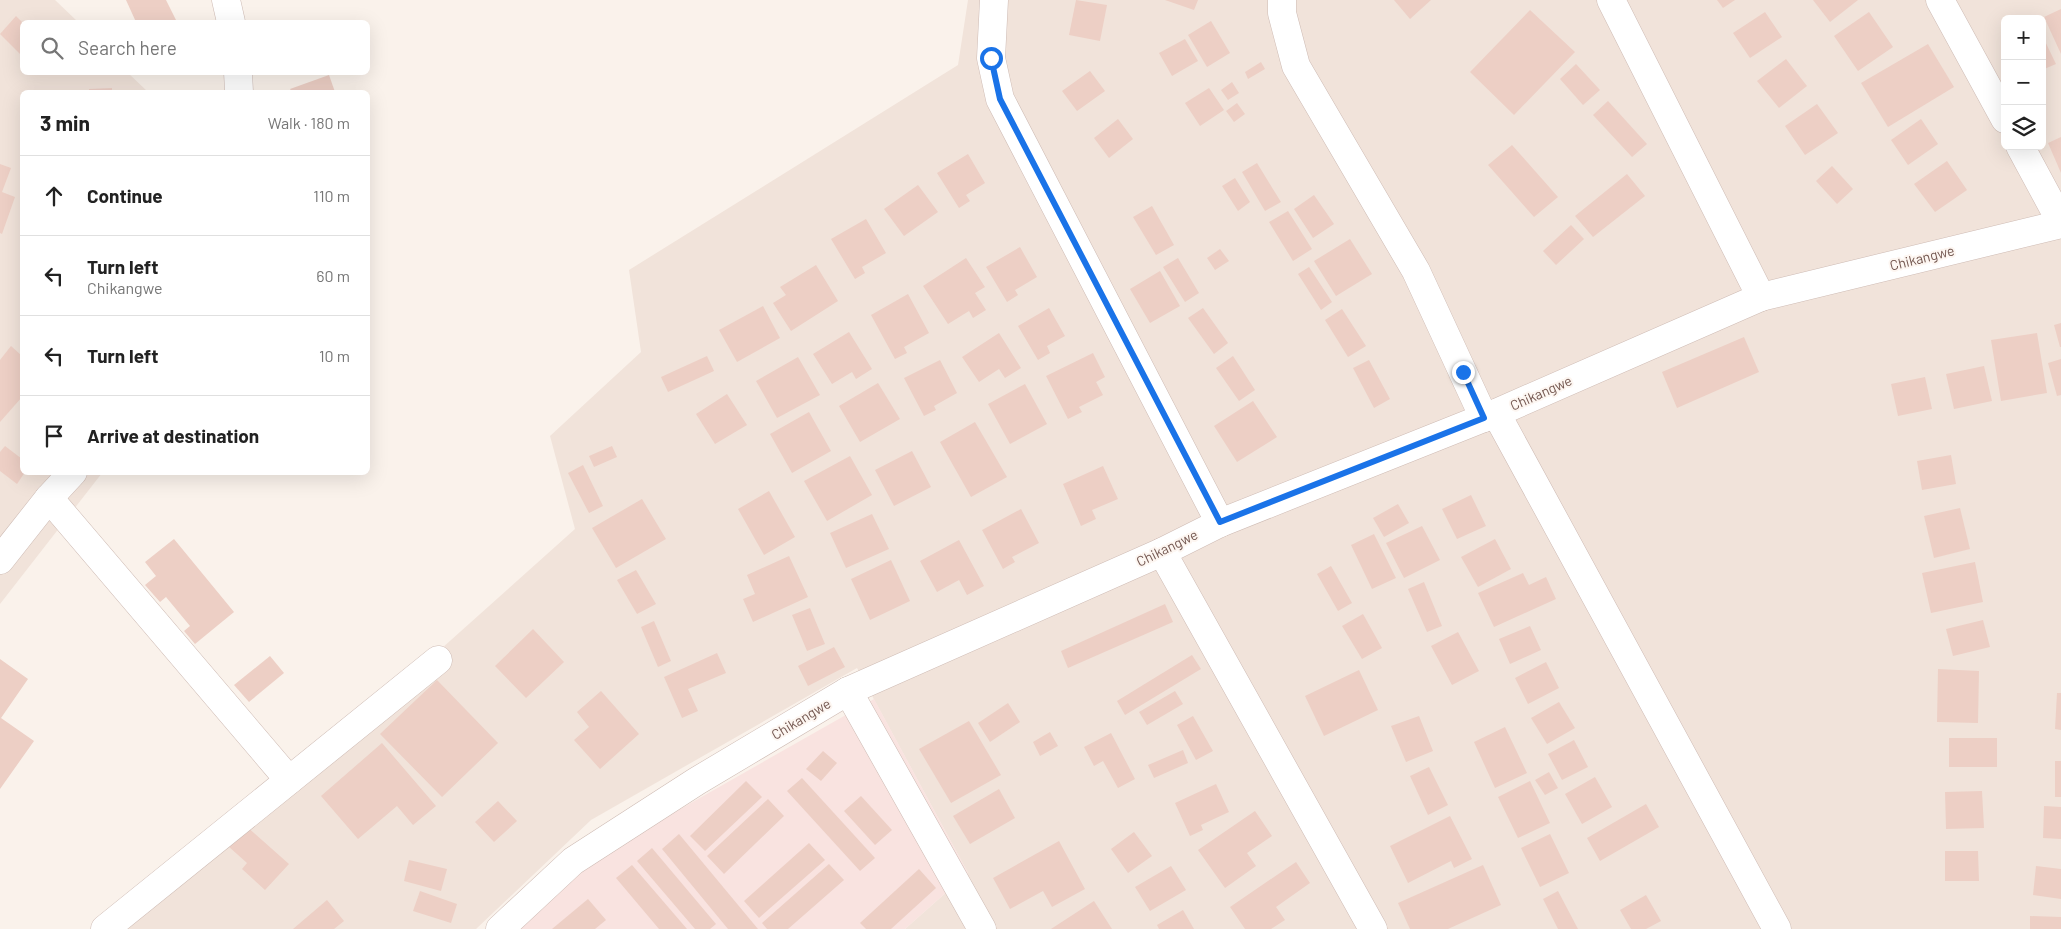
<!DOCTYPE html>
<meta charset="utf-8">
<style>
body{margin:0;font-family:Barlow,sans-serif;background:#f6f6f6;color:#222}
.controls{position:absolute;right:15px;top:15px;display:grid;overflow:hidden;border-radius:8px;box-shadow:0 5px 20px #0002}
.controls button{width:45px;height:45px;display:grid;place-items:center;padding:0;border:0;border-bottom:1px solid #e0e0e0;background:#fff;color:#222;font:25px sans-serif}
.stop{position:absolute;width:15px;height:15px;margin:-11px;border:4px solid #1a73e8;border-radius:50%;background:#fff}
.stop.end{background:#1a73e8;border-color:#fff;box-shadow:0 1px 5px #0008}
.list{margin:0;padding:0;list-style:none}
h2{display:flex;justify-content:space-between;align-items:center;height:65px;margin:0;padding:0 20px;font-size:21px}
h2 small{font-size:16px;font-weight:400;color:#767676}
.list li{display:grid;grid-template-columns:32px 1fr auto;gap:15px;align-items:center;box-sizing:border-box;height:80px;padding:0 20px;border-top:1px solid #e0e0e0}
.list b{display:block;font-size:19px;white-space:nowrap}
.list p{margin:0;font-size:16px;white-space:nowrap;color:#767676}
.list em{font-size:16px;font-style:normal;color:#767676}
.icon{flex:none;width:28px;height:28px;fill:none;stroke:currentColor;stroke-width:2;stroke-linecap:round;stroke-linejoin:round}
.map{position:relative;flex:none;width:2061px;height:929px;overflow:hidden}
.search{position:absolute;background:#fff;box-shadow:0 5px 20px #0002;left:20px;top:20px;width:350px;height:55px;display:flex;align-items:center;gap:12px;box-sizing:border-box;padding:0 18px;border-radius:8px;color:#767676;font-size:19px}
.panel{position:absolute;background:#fff;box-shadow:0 5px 20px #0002;left:20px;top:90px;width:350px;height:385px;border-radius:8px}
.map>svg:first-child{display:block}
.residential{fill:#f1e3da;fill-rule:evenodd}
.commercial{fill:#f9e3e0}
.building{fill:#edcfc5}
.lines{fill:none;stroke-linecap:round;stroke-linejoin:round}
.minor-casing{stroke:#cebbb4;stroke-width:29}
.minor{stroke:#fff;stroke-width:28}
.route{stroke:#1a73e8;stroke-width:6}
.labels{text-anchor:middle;stroke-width:4;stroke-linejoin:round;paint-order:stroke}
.street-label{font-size:14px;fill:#735750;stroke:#fdf6f1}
</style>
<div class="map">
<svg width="2061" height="929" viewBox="0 0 2061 929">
<rect width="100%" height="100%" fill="#faf2eb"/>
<!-- residential -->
<g class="residential">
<polygon points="0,0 55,0 78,22 22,22 22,72 128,73 148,92 22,92 22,472 102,473 0,604"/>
<path d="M968,0H2061V929H905L968,873L857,668L591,820L476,929H128L575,529L550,436L641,352L629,270L958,65ZM2005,19H2042V146H2005Z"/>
</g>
<!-- commercial -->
<polygon class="commercial" points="874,699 968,873 905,929 512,929 580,866"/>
<!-- building -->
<g class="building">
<polygon points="126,0 166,0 177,22 136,22"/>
<polygon points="1076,0 1107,5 1100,41 1069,35"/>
<polygon points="1165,0 1198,0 1194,10"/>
<polygon points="1394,0 1431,0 1410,19"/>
<polygon points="1717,0 1735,0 1723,8"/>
<polygon points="1813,0 1858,0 1830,22"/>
<polygon points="2061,9 2061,54 2044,17"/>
<polygon points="1530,10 1575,52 1514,115 1470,72"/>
<polygon points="1765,12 1782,37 1750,58 1733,33"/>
<polygon points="1869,12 1893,47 1858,71 1834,36"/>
<polygon points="16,16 22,22 22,56 0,34"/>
<polygon points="1211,21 1230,53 1207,67 1188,35"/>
<polygon points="2042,35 2056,64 2042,70"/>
<polygon points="1185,39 1198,61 1172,76 1159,53"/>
<polygon points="1928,44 1954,87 1888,127 1861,83"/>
<polygon points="1786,59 1807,86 1779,108 1757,81"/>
<polygon points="1261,62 1265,69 1248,79 1245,72"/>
<polygon points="1576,64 1600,90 1583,105 1560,79"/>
<polygon points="1090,71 1105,91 1077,111 1062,91"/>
<polygon points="329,75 335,92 292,92 290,89"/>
<polygon points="1232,82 1239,93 1228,100 1221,90"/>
<polygon points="112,88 112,92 89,92 89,89"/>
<polygon points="1209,88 1224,110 1200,126 1185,103"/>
<polygon points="1608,101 1647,144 1632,157 1593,115"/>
<polygon points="1237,103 1245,114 1234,122 1226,111"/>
<polygon points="1817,104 1838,133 1805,155 1785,126"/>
<polygon points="1118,119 1133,139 1109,158 1094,138"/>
<polygon points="1921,119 1938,144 1908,165 1891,140"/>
<polygon points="2061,137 2061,173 2048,143"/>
<polygon points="1512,145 1558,197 1534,217 1488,165"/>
<polygon points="968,154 985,183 966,195 970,201 959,208 937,173"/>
<polygon points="1947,161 1967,190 1935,212 1914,184"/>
<polygon points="1257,163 1281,202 1265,211 1242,172"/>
<polygon points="0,164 11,168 2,192 15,197 2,234 0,233"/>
<polygon points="1832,166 1853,189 1837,204 1816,181"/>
<polygon points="1627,174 1645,196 1593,237 1575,216"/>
<polygon points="1235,178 1250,202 1238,211 1222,186"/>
<polygon points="918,185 938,212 904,236 884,209"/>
<polygon points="1314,195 1334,224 1313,238 1294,209"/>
<polygon points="1152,206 1174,245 1156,255 1133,217"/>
<polygon points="1288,211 1312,249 1293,261 1269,222"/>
<polygon points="866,219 886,253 862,267 865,273 855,279 831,239"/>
<polygon points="1571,225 1584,239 1556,265 1543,251"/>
<polygon points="1350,239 1372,274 1336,296 1314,261"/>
<polygon points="1020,247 1037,277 1015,290 1018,295 1007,302 986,267"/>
<polygon points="1220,249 1229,261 1215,270 1207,258"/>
<polygon points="966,258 985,287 975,293 986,310 973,318 969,311 948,324 923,286"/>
<polygon points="1178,258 1199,293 1185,302 1163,267"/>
<polygon points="816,265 838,301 791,331 773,303 786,295 780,287"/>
<polygon points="1309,267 1332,302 1321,310 1298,274"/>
<polygon points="1160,271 1180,306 1150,323 1130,289"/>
<polygon points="908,294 929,333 904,347 907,353 895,359 871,315"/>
<polygon points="763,306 780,338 737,362 719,330"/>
<polygon points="1049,308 1065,336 1047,346 1050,353 1038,360 1018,326"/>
<polygon points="1203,308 1228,343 1214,354 1188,318"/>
<polygon points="1342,309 1366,346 1348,357 1325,320"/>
<polygon points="2061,323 2061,347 2060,347 2054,325"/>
<polygon points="849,332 872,369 856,379 852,372 832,384 813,354"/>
<polygon points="999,333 1021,368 1005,378 999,369 979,382 962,357"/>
<polygon points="2037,333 2047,393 2001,401 1991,340"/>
<polygon points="1744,337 1759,372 1677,408 1662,372"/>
<polygon points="11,346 22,356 22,397 0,422 0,360"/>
<polygon points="1093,353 1105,377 1096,382 1103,395 1079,407 1082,412 1068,419 1046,376"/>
<polygon points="707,356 714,371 668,392 661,377"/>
<polygon points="1233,356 1255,390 1239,401 1216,368"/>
<polygon points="798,357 820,395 777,418 756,381"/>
<polygon points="2061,359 2061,395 2057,396 2048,363"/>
<polygon points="940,360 957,393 934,406 936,410 924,416 904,378"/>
<polygon points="1369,360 1390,399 1374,408 1353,368"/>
<polygon points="1984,366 1992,401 1954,409 1946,374"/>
<polygon points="1925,377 1932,409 1898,416 1891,384"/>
<polygon points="878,383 900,419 860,442 839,406"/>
<polygon points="1025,384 1047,424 1010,444 988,404"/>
<polygon points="727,394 747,425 715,444 696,414"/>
<polygon points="1253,401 1277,437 1237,462 1214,426"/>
<polygon points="809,412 831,451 792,473 770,434"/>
<polygon points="975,422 1007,477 971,497 940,442"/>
<polygon points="5,446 22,459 22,472 25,472 17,484 0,471 0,452"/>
<polygon points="612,446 617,457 594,467 589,456"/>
<polygon points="912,451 931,487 894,506 875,470"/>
<polygon points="1951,455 1956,484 1922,490 1917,461"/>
<polygon points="850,456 872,495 827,521 804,481"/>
<polygon points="583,465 603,506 589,513 568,473"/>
<polygon points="1103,466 1118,499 1092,510 1096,519 1081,526 1063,484"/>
<polygon points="769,491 795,537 764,555 738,509"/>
<polygon points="1471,495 1486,526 1457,539 1442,509"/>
<polygon points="642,499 666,539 616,568 592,528"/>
<polygon points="1398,504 1409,523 1384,537 1373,518"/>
<polygon points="1960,508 1970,549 1934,558 1924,516"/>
<polygon points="1021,509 1039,543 1012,557 1015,562 1003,569 982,530"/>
<polygon points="872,514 889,549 846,568 830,533"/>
<polygon points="1422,526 1440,560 1404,578 1386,543"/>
<polygon points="1374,534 1396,578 1372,589 1351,545"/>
<polygon points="174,539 234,612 195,644 184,631 190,626 166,597 160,602 145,585 156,576 145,562"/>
<polygon points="1495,539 1511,569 1478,587 1461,557"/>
<polygon points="959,540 984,586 967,595 959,580 937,592 920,561"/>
<polygon points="789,556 808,597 753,622 743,599 755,594 747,575"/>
<polygon points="891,560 910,601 870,620 851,579"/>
<polygon points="1975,562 1983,602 1931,613 1922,573"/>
<polygon points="1331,566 1352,603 1338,611 1317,574"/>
<polygon points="636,570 656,604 637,614 617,580"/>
<polygon points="1523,573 1529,585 1546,577 1556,599 1494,627 1478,593"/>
<polygon points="1424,582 1442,626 1427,632 1408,589"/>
<polygon points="1165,604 1173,622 1068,668 1061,651"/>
<polygon points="810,608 825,644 807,651 792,615"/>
<polygon points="1363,614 1382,648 1362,659 1342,626"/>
<polygon points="1983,620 1990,647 1953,656 1946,629"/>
<polygon points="654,621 671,661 658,667 641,627"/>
<polygon points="1530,626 1541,650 1510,664 1499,639"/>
<polygon points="533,629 564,662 526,698 495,666"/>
<polygon points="1458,632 1479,671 1452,685 1431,646"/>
<polygon points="834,647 845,667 808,686 798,666"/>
<polygon points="717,653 726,673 688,689 698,711 682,718 664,677"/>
<polygon points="1192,655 1201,669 1125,715 1117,701"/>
<polygon points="270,656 284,673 249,702 234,685"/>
<polygon points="0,659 28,679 1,718 34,741 0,789"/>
<polygon points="1546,662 1559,688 1528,704 1515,678"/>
<polygon points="1938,669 1979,671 1978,723 1937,722"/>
<polygon points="1359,670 1378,710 1324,736 1305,696"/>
<polygon points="437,680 498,743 442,797 380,734"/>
<polygon points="601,691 639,734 600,769 574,740 589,727 577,712"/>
<polygon points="1175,691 1183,704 1147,725 1139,712"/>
<polygon points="2057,693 2061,693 2061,730 2055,729"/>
<polygon points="1559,702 1575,728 1547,744 1531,718"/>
<polygon points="1008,703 1020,722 990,742 978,723"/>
<polygon points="1193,716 1213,751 1196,760 1177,725"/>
<polygon points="1419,716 1433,751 1406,762 1391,726"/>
<polygon points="969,721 1001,775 951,803 919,749"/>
<polygon points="1505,727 1527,773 1495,788 1474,742"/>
<polygon points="1050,732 1058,746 1040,756 1033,742"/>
<polygon points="1111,733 1135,779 1118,788 1103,761 1094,766 1084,747"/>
<rect x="1949" y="738" width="48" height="29"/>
<polygon points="1574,740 1588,767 1562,780 1548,754"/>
<polygon points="382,743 436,806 413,825 397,806 358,839 321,796"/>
<polygon points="1183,750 1188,763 1154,778 1148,765"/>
<polygon points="823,751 837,763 821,781 806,769"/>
<rect x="2055" y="761" width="6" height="36"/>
<polygon points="1429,767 1448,805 1428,815 1410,776"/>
<polygon points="1549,772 1558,788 1545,795 1535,780"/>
<polygon points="1595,777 1612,807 1582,824 1565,794"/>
<polygon points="802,778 875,858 860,871 787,791"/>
<polygon points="746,781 762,797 705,851 690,836"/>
<polygon points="1530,781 1550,823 1518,838 1498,797"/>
<polygon points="1216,784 1229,812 1201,825 1203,830 1190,836 1175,803"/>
<polygon points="999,789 1015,818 970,844 953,816"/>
<polygon points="1982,791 1984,828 1946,829 1945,792"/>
<polygon points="861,796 892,830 875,845 844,811"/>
<polygon points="768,799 784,816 724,874 707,856"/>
<polygon points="498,801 517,821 494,842 475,822"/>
<polygon points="1646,804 1659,827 1600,861 1587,838"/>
<polygon points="2044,806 2061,807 2061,839 2043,838"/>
<polygon points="1255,811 1272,836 1247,853 1256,866 1225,888 1198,850"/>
<polygon points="1450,816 1472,859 1454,868 1451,861 1408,883 1390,846"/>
<polygon points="246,826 289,864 265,890 242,869 247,863 228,846"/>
<polygon points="1134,832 1152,856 1128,873 1111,849"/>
<polygon points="679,834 758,929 728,929 662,849"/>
<polygon points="1550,834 1569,873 1540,887 1521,848"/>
<polygon points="1059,841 1085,889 1052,907 1043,891 1010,909 993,878"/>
<polygon points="809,843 825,860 759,918 744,901"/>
<polygon points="652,848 716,924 710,929 695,929 637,861"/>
<polygon points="1945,851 1978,851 1979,881 1945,881"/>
<polygon points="409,860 447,869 441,891 404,881"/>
<polygon points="1296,862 1310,883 1276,907 1285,920 1271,929 1245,929 1230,907"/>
<polygon points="829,864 844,880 788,929 767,929 762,923"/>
<polygon points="632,865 687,929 659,929 616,878"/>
<polygon points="1483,865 1501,905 1448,929 1410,929 1398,903"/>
<polygon points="1171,866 1186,890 1150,911 1135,887"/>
<polygon points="2036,866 2061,869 2061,899 2033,895"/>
<polygon points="919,869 936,888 891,929 866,929 860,923"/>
<polygon points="420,891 457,904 451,923 413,911"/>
<polygon points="1558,891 1578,929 1558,929 1543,899"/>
<polygon points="1646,895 1661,921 1646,929 1631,929 1620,910"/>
<polygon points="588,899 606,920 595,929 552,929"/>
<polygon points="327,900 344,921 334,929 293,929"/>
<polygon points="1094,901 1112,929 1051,929"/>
<polygon points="1183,910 1194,929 1159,929 1157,925"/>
<polygon points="2030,916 2061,917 2061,929 2030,929"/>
</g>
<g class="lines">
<defs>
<g id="minor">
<polyline points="226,0 231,22"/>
<polyline points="994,0 991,58 1000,99 1220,523"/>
<polyline points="1282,0 1282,13 1296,66 1416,271 1484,418"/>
<polyline points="1611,0 1761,297"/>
<polyline points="1940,0 2005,119"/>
<polyline points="238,72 239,92"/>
<polyline points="2020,146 2061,222"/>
<polyline points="1496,413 1777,929"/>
<polyline points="49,498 289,780"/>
<polyline points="1162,552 1373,929"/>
<polyline points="0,560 49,498 73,472"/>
<polyline points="848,691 982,929"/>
<polyline points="105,929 438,660"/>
<polyline points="500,929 573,861 697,781 848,691 1162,552 1220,523 1496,413 1761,297 2061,224"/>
</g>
</defs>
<!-- minor casing -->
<use href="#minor" class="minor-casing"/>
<!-- minor -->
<use href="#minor" class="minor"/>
</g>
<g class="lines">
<!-- route -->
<polyline class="route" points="991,58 1000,99 1220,522 1484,418 1463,372"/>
</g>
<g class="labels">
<!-- street labels -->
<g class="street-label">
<text transform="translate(1922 258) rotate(-14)" y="5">Chikangwe</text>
<text transform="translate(1541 393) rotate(-24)" y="5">Chikangwe</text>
<text transform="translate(1167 548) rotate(-26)" y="5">Chikangwe</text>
<text transform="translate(801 719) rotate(-31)" y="5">Chikangwe</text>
</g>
</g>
</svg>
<div class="controls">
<button>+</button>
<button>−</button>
<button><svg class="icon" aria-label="layers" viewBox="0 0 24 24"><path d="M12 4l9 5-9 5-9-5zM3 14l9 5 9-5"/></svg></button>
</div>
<div class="stop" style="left:991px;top:58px"></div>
<div class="stop end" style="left:1463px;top:372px"></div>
<div class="search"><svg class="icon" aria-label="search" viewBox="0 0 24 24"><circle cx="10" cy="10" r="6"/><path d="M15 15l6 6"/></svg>Search here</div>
<section class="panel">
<h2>3 min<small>Walk · 180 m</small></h2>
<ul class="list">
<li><svg class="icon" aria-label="ahead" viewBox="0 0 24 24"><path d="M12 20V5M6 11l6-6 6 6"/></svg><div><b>Continue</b></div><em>110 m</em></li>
<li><svg class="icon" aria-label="left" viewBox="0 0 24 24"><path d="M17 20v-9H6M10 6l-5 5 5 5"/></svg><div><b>Turn left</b><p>Chikangwe</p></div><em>60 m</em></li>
<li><svg class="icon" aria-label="left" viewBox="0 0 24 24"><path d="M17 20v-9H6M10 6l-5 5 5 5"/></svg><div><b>Turn left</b></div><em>10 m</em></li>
<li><svg class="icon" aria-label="arrive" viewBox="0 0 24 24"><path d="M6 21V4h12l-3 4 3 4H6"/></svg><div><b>Arrive at destination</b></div></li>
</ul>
</section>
</div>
